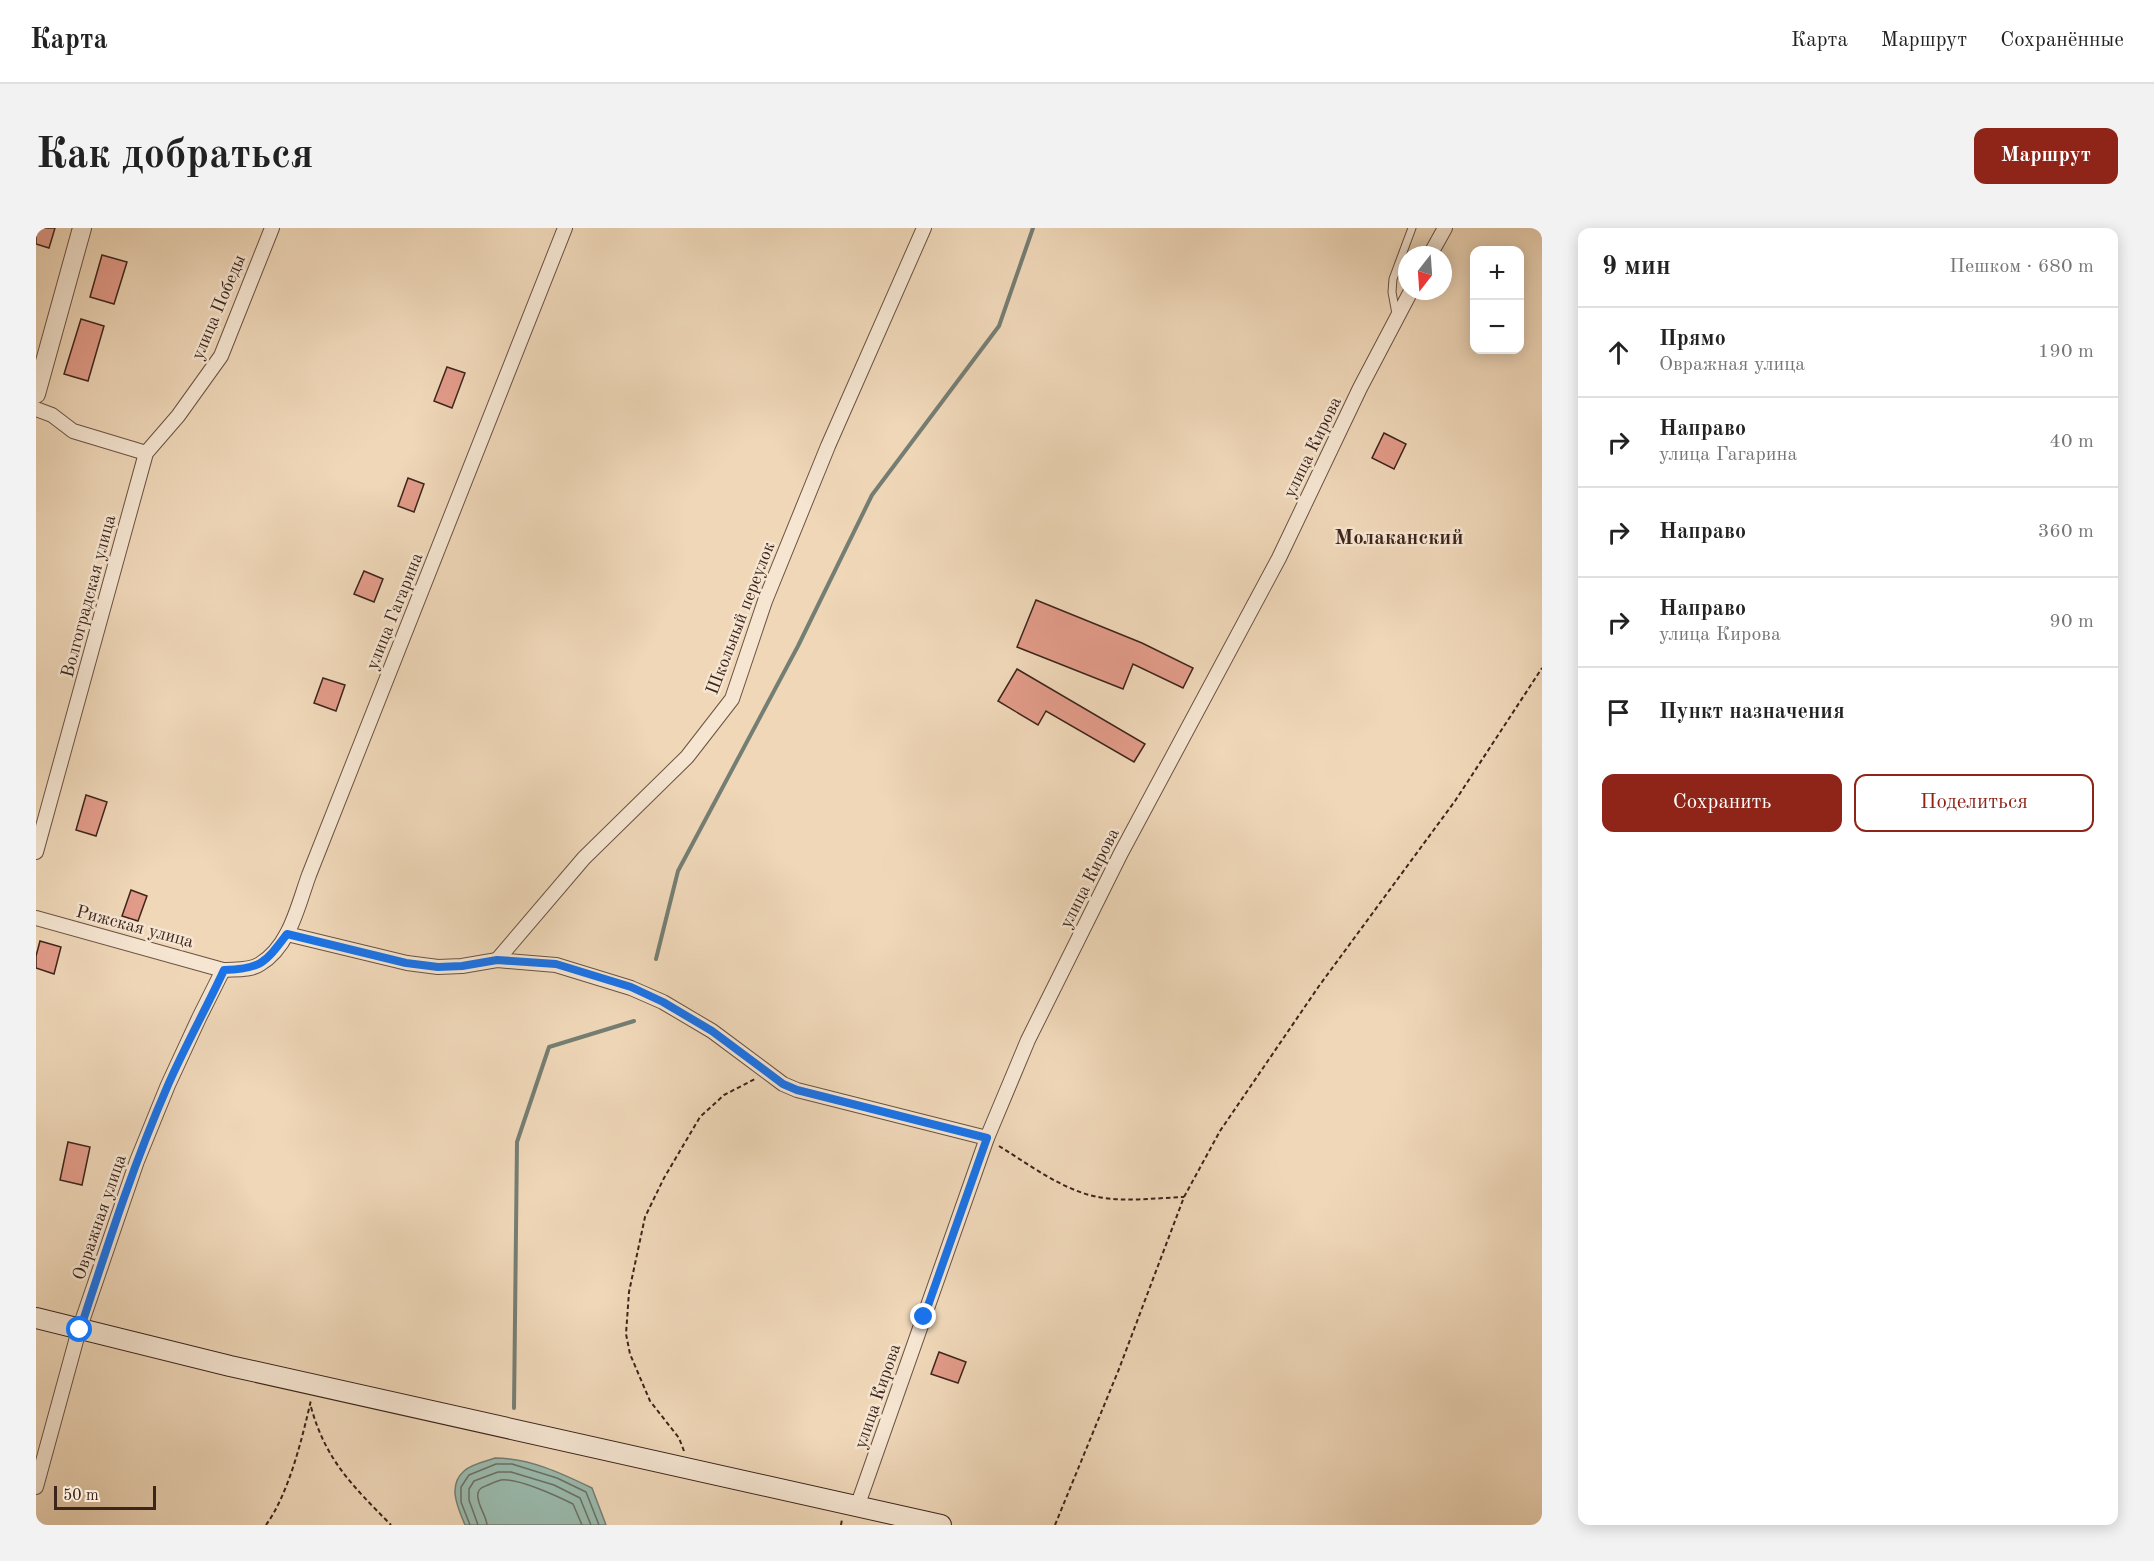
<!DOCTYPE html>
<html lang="ru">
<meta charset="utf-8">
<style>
body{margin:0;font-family:"Old Standard TT",serif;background:#f2f2f2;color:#222}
.controls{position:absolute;right:18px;top:18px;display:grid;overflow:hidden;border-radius:12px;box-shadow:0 3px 15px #0003}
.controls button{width:54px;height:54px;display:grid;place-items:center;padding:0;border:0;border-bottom:2px solid #e0e0e0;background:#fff;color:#222;font:30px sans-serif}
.compass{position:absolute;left:1362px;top:18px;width:54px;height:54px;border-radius:50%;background:#fff;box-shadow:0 3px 15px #0003;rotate:197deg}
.scale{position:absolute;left:18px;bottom:15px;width:102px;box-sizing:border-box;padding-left:6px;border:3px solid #3d251c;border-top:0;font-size:16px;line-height:21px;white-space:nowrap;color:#3d251c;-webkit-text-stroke:4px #f5e5d1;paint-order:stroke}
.stop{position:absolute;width:18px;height:18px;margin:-14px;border:4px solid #1a73e8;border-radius:50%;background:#fff}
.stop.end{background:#1a73e8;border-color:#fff;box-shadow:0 2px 6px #0008}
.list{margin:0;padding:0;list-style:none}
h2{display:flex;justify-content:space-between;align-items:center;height:78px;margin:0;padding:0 24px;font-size:26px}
h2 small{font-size:20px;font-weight:400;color:#767676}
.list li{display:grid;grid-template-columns:39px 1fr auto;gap:18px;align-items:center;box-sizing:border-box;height:90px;padding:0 24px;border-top:2px solid #e0e0e0}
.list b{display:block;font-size:22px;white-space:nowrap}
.list p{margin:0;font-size:20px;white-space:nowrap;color:#767676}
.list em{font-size:20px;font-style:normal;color:#767676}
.actions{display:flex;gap:12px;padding:18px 24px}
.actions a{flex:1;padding:14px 0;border:2px solid #8f2418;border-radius:12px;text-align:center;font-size:21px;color:#8f2418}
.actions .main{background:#8f2418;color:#fff}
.icon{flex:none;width:33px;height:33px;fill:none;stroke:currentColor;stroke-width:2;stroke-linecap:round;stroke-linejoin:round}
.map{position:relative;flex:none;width:1506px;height:1297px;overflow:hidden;border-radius:12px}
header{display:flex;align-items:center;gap:36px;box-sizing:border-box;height:84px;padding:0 30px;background:#fff;border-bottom:2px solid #e0e0e0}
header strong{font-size:28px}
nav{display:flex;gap:33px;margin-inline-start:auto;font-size:21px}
.intro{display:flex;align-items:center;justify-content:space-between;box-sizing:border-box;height:144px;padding:0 36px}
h1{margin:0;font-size:42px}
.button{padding:15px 27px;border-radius:12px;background:#8f2418;color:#fff;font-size:21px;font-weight:700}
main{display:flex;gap:36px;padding:0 36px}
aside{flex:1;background:#fff;border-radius:12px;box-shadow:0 3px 15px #0003}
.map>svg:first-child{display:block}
.water{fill:#9abaad;stroke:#757e73;stroke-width:1.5}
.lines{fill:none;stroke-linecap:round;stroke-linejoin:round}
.shore{stroke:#6c7064;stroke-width:1.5}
.stream{stroke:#757e73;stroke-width:4}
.building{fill:#e29b89;stroke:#3d251c;stroke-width:1.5}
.service-casing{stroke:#6a5243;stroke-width:9}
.minor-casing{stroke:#6a5243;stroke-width:16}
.tertiary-casing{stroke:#6a5243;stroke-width:20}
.secondary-casing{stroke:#3d251c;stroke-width:22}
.path{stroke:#3d251c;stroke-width:2;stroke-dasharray:4.5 3;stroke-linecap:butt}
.service{stroke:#f5e5d1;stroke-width:7}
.minor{stroke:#f5e5d1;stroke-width:14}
.tertiary{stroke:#f5e5d1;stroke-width:18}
.secondary{stroke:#f5e5d1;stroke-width:20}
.route{stroke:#1a73e8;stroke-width:8}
.labels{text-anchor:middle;stroke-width:5;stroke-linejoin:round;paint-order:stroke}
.street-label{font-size:18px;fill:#3d251c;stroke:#f5e5d1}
.quarter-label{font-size:21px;font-weight:bold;fill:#3d251c;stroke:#f5e5d1}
</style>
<header>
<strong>Карта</strong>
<nav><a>Карта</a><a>Маршрут</a><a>Сохранённые</a></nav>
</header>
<div class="intro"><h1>Как добраться</h1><a class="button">Маршрут</a></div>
<main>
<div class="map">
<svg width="1506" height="1297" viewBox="0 0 1506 1297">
<rect width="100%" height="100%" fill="#efd7b8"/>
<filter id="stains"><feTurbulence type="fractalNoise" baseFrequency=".00333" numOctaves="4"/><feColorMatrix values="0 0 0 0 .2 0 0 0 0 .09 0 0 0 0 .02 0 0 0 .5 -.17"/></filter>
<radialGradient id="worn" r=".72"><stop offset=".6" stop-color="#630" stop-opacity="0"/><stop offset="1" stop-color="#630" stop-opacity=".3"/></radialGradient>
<!-- water -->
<path class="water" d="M459,1230C493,1230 525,1245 556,1260L570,1297H429C422,1280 411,1258 428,1243C435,1236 451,1233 459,1230Z"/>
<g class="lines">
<!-- shore -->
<g class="shore">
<polyline points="434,1297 425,1274 425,1259 433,1247 460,1236 476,1236 521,1250 550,1264 563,1297"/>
<polyline points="442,1297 433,1272 433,1261 438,1253 462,1244 475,1244 518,1257 544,1270 555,1297"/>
<path d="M451,1297C450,1286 440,1276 442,1265C443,1260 447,1259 452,1257C456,1255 461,1253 465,1252C482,1250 521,1268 537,1276L546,1297"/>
</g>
<!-- stream -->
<g class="stream">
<polyline points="620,731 642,643 762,418 836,267 963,98 997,0"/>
<polyline points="478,1180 481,914 513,819 598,793"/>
</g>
</g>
<!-- building -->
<g class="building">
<polygon points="0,0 19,0 13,20 0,16"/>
<polygon points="66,27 91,34 78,76 54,69"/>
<polygon points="45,91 68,98 52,153 28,146"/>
<polygon points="411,139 429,145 416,180 398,173"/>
<polygon points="1348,205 1370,216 1358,241 1336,230"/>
<polygon points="372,250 388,256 378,284 362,278"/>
<polygon points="328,343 347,351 338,374 318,366"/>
<polygon points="1000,372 1106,415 1157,440 1147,460 1097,436 1087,461 981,419"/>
<polygon points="981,441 1109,516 1098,534 1010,483 1002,497 962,473"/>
<polygon points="287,450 309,457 300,483 278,475"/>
<polygon points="50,567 71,574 60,608 40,602"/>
<polygon points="95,662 111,668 102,693 86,688"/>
<polygon points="4,713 25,719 18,746 0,740 0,728"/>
<polygon points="32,914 54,919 46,957 24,952"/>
<polygon points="903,1124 930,1134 922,1155 895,1146"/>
</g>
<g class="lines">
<defs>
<polyline id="service" points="1360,86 1356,64 1357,51 1376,0"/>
<g id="minor">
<polyline points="1394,27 1409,0"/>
<polyline points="0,181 16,187 37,203 110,225"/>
<polyline points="0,624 110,225 142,188 185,128 236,0"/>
<path d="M0,690L187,742C199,741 214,743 224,736C254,718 262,677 273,647L529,0"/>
<polyline points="251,706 371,735 402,739 426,738 461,732 520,737 595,760 627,774 676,803 747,856 761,862 951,910"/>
<polyline points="461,732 548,630 651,529 696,471 729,373 792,218 888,0"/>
<polyline points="0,1259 43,1102 101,933 132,857 163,790 187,742"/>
<polyline points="821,1279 951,910 992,812 1085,625 1243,330 1324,160 1375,63"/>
</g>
<polyline id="tertiary" points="0,166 46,0"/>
<polyline id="secondary" points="0,1090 194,1138 905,1297"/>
</defs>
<!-- service casing -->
<use href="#service" class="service-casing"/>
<!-- minor casing -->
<use href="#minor" class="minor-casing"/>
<!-- tertiary casing -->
<use href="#tertiary" class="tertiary-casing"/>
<!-- secondary casing -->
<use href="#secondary" class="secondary-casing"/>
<!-- path -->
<g class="path">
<path d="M963,918C989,934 1017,955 1047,965C1078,976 1116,970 1148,969"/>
<path d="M275,1179C290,1233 317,1258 355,1297"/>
<polyline points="648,1223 643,1210 614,1173 594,1126 590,1106 593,1064 609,989 628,950 664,889 688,867 719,851"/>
<path d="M230,1297C253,1265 266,1211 275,1172"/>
<polyline points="805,1297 806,1291"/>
<polyline points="1019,1297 1083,1141 1148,969 1184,903 1283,758 1419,573 1506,440"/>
</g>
<!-- service -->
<use href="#service" class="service"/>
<!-- minor -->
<use href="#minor" class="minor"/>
<!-- tertiary -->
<use href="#tertiary" class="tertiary"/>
<!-- secondary -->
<use href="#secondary" class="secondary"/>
</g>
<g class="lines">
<!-- route -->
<path class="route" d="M44,1102C71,1019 97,937 132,857C149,818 170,781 188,742C225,741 229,735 251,706L370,735L402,739L426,738L461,732L520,736L595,759L627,774L676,803L747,856L761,862L951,910L888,1089"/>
</g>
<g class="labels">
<!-- street labels -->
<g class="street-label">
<text transform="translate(182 79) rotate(-67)" y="6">улица Победы</text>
<text transform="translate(1276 219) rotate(-64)" y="6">улица Кирова</text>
<text transform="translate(52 368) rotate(-75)" y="6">Волгоградская улица</text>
<text transform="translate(358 383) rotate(-68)" y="6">улица Гагарина</text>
<text transform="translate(704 390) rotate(-69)" y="6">Школьный переулок</text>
<text transform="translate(1053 650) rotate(-63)" y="6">улица Кирова</text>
<text transform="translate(99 698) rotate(15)" y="6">Рижская улица</text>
<text transform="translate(63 989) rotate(-71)" y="6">Овражная улица</text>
<text transform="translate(841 1168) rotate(-71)" y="6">улица Кирова</text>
</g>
<!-- quarter labels -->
<g class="quarter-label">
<text x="1363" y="316">Молаканский</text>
</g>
</g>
<rect width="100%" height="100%" filter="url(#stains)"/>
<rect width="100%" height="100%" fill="url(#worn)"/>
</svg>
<div class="controls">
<button>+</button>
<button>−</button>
</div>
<svg class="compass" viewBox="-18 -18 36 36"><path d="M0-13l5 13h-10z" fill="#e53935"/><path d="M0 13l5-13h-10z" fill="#767676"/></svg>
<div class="scale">50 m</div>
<div class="stop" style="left:44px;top:1102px"></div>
<div class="stop end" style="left:888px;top:1089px"></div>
</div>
<aside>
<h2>9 мин<small>Пешком · 680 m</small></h2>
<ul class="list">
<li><svg class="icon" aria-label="ahead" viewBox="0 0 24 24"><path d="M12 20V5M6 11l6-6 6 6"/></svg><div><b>Прямо</b><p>Овражная улица</p></div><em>190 m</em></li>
<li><svg class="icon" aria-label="right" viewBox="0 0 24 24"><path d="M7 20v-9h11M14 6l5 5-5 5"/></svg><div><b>Направо</b><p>улица Гагарина</p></div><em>40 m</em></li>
<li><svg class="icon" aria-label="right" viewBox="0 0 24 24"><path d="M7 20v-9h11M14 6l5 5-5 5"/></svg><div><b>Направо</b></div><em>360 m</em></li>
<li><svg class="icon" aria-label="right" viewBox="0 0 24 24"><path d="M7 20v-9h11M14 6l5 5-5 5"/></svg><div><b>Направо</b><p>улица Кирова</p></div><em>90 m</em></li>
<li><svg class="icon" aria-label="arrive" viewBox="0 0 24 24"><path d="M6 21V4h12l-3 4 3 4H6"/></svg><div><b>Пункт назначения</b></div></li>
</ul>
<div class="actions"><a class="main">Сохранить</a><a>Поделиться</a></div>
</aside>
</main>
